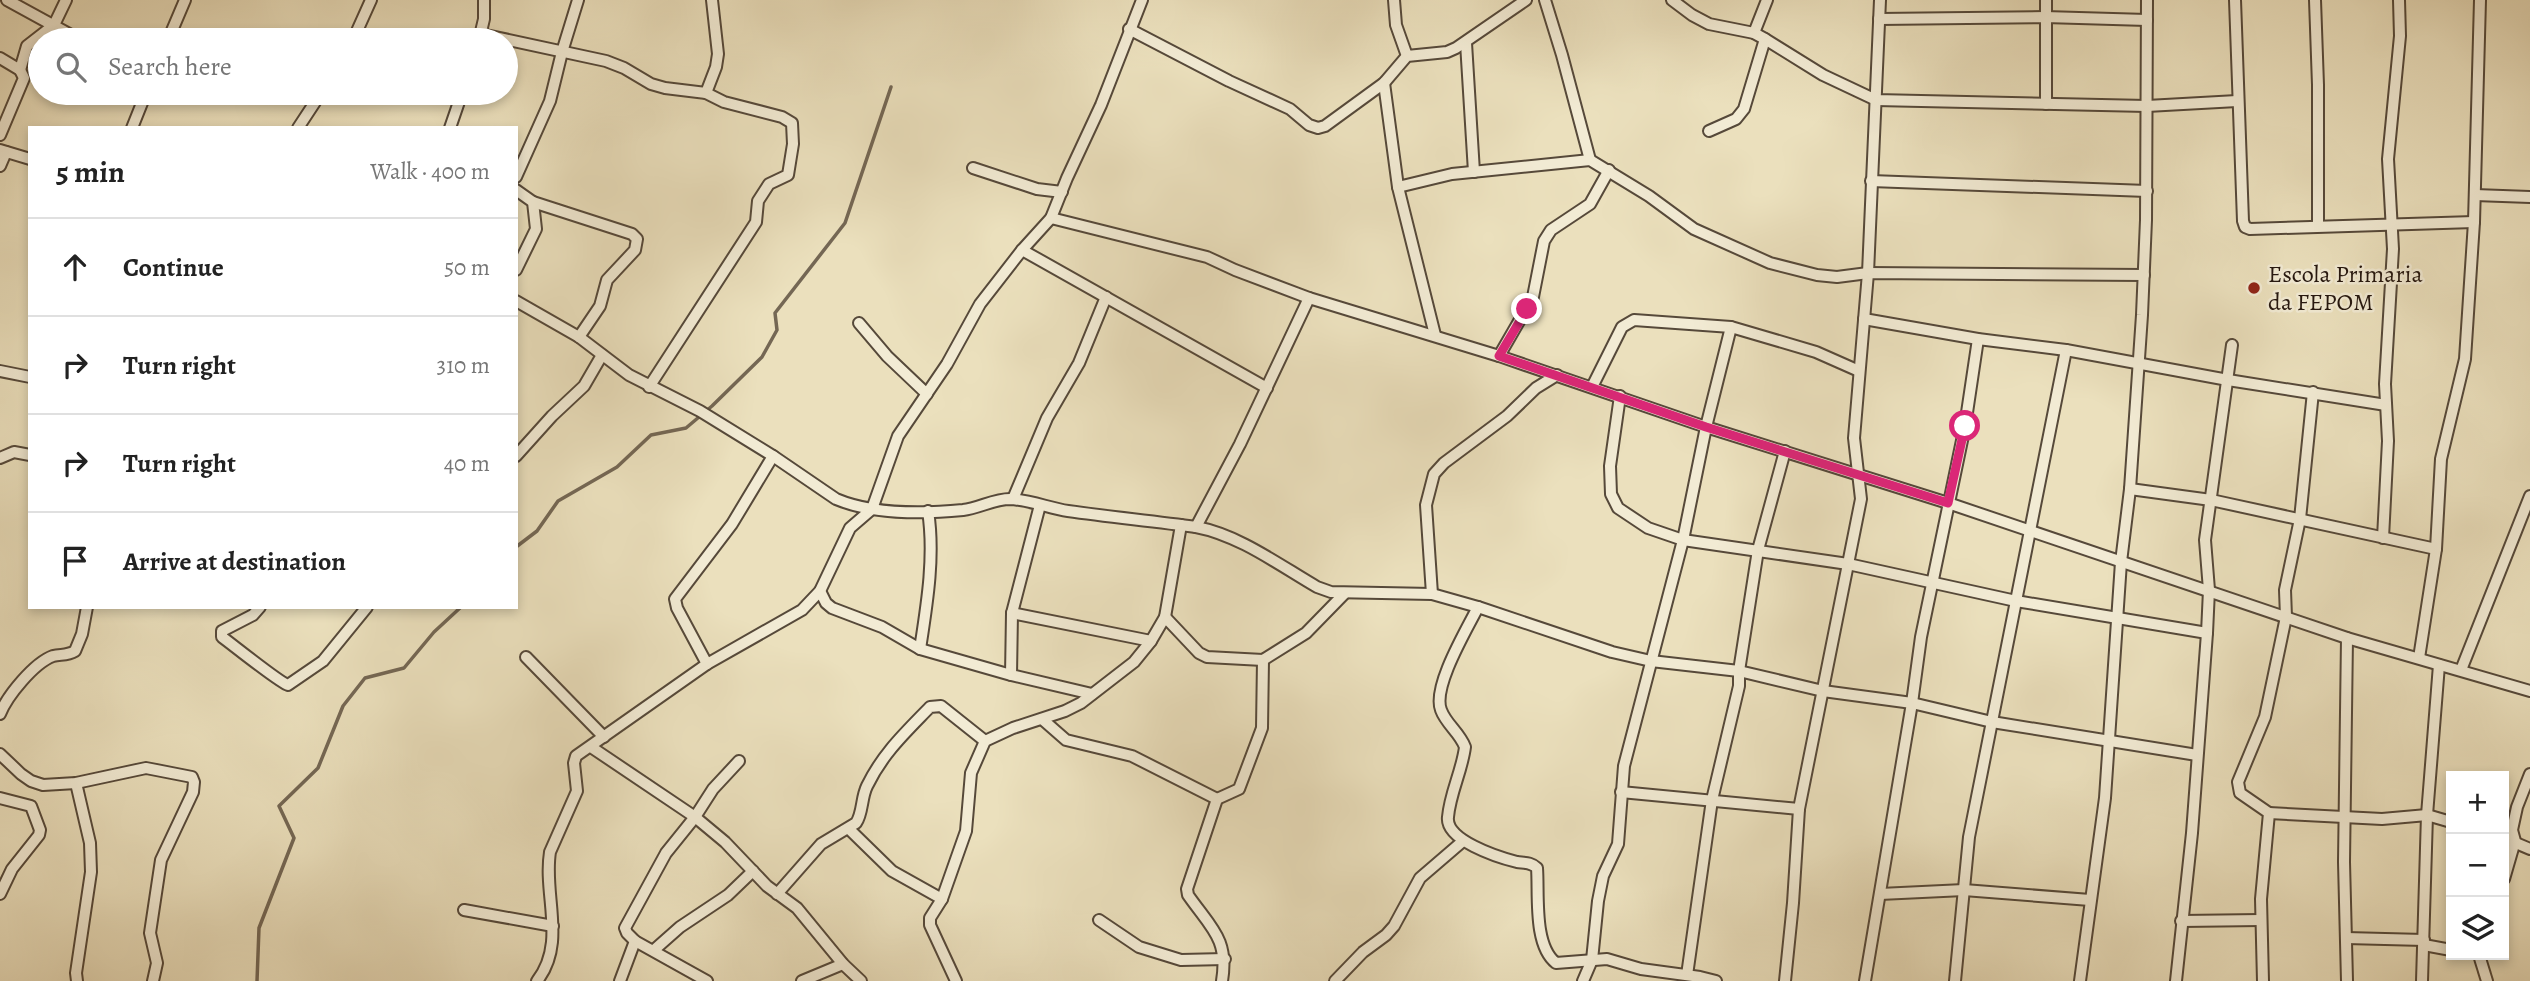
<!DOCTYPE html>
<meta charset="utf-8">
<style>
body{margin:0;font-family:Alegreya,serif;background:#f2f2f2;color:#222}
.controls{position:absolute;right:21px;bottom:21px;display:grid;overflow:hidden;border-radius:0px;box-shadow:0 4px 10px #0003}
.controls button{width:63px;height:63px;display:grid;place-items:center;padding:0;border:0;border-bottom:2px solid #e0e0e0;background:#fff;color:#222;font:35px sans-serif}
.stop{position:absolute;width:21px;height:21px;margin:-16px;border:5px solid #db2777;border-radius:50%;background:#fff}
.stop.end{background:#db2777;border-color:#fff;box-shadow:0 2px 7px #0008}
.list{margin:0;padding:0;list-style:none}
h2{display:flex;justify-content:space-between;align-items:center;height:91px;margin:0;padding:0 28px;font-size:30px}
h2 small{font-size:23px;font-weight:400;color:#767676}
.list li{display:grid;grid-template-columns:46px 1fr auto;gap:21px;align-items:center;box-sizing:border-box;height:98px;padding:0 28px;border-top:2px solid #e0e0e0}
.list b{display:block;font-size:26px;white-space:nowrap}
.list em{font-size:23px;font-style:normal;color:#767676}
.icon{flex:none;width:38px;height:38px;fill:none;stroke:currentColor;stroke-width:2;stroke-linecap:round;stroke-linejoin:round}
.map{position:relative;flex:none;width:2530px;height:981px;overflow:hidden}
.search{position:absolute;background:#fff;box-shadow:0 4px 10px #0003;left:28px;top:28px;width:490px;height:77px;display:flex;align-items:center;gap:18px;box-sizing:border-box;padding:0 24px;border-radius:38px;color:#767676;font-size:26px}
.panel{position:absolute;background:#fff;box-shadow:0 4px 10px #0003;left:28px;top:126px;width:490px;height:483px;border-radius:0px}
.map>svg:first-child{display:block}
.lines{fill:none;stroke-linecap:round;stroke-linejoin:round}
.stream{stroke:#746754;stroke-width:3.5}
.minor-casing{stroke:#56493a;stroke-width:14}
.minor{stroke:#f2ebd4;stroke-width:10}
.route{stroke:#db2777;stroke-width:9}
.poi-dot{fill:#8f2418;stroke:#f2ebd4;stroke-width:2.5}
.labels{text-anchor:middle;stroke-width:5;stroke-linejoin:round;paint-order:stroke}
.poi-label{font-size:24px;fill:#25170f;stroke:#f2ebd4;text-anchor:start}
</style>
<div class="map">
<svg width="2530" height="981" viewBox="0 0 2530 981">
<rect width="100%" height="100%" fill="#ebe0bd"/>
<filter id="stains"><feTurbulence type="fractalNoise" baseFrequency=".00286" numOctaves="4"/><feColorMatrix values="0 0 0 0 .2 0 0 0 0 .09 0 0 0 0 .02 0 0 0 .5 -.17"/></filter>
<radialGradient id="worn" r=".72"><stop offset=".6" stop-color="#630" stop-opacity="0"/><stop offset="1" stop-color="#630" stop-opacity=".3"/></radialGradient>
<g class="lines">
<!-- stream -->
<g class="stream">
<polyline points="516,547 537,531 558,501 617,467 651,435 686,428 712,406 762,357 777,330 775,313 845,223 891,87"/>
<polyline points="257,981 259,928 294,838 279,806 318,768 343,706 365,678 404,668 434,632 461,607"/>
</g>
<defs>
<g id="minor">
<polyline points="7,0 80,40"/>
<polyline points="1394,0 1396,25 1407,56"/>
<polyline points="1545,0 1562,55 1590,160"/>
<polyline points="1672,0 1692,15 1709,24 1754,33 1765,39 1823,75 1876,100 2147,106 2237,101"/>
<polyline points="2235,0 2243,221 2245,227 2250,229 2474,222"/>
<polyline points="2315,0 2318,85 2318,226"/>
<polyline points="1879,19 2045,17 2147,20"/>
<polyline points="1129,29 1229,81 1290,109 1309,125 1318,128 1325,126 1384,83 1407,56 1447,52 1456,48 1526,0"/>
<polyline points="1754,33 1767,0"/>
<polyline points="481,34 606,61 624,68 651,84 665,88 706,93 724,102 782,117 792,123 793,144 788,175 769,184 758,201 756,222 649,387"/>
<polyline points="168,40 185,0"/>
<polyline points="353,40 371,0"/>
<polyline points="479,40 484,19 484,0"/>
<polyline points="1466,43 1474,172"/>
<polyline points="0,58 20,70 24,78 0,135"/>
<polyline points="20,70 27,46 54,25 66,0"/>
<polyline points="1384,83 1398,187 1435,335"/>
<polyline points="706,93 716,67 718,54 712,0"/>
<polyline points="2046,104 2046,0"/>
<polyline points="132,128 146,93"/>
<polyline points="298,128 321,93"/>
<polyline points="450,128 462,93"/>
<polyline points="1709,131 1736,119 1744,109 1765,39"/>
<polyline points="0,150 30,159"/>
<polyline points="0,166 6,152"/>
<polyline points="973,168 1037,189 1062,192"/>
<polyline points="516,177 550,101 562,52 578,0"/>
<polyline points="1871,181 2147,191"/>
<polyline points="1398,187 1452,174 1590,160 1649,196 1694,229 1770,263 1817,275 1837,277 1868,273 2144,275"/>
<polyline points="516,190 533,202 536,229 516,270"/>
<polyline points="2475,195 2530,197"/>
<polyline points="533,202 632,234 637,239 635,250 607,280 600,306 579,337"/>
<polyline points="1051,218 1207,257 1235,270 1309,298 1499,356 1706,427 1948,503 2347,638 2530,691"/>
<polyline points="1022,250 1267,388"/>
<path d="M516,301L579,337L629,375L700,411L773,456L836,499C874,515 922,514 963,510C979,508 994,499 1010,499C1030,500 1049,508 1068,511C1110,517 1153,521 1196,527C1239,535 1279,565 1317,587L1331,592L1432,594L1478,607L1612,652L1651,661L1739,671L1823,691L1912,703L1992,722L2197,755"/>
<polyline points="1864,319 1978,339 2066,350 2228,380 2386,405"/>
<polyline points="859,323 887,356 927,394"/>
<polyline points="1499,356 1533,297 1544,241 1551,230 1590,204 1609,170"/>
<polyline points="0,371 30,377"/>
<polyline points="1592,387 1622,327 1634,320 1731,327 1816,352 1859,371"/>
<polyline points="1620,396 1610,466 1611,494 1618,508 1648,528 1683,540 1848,564 2016,601 2207,633"/>
<polyline points="516,456 552,416 584,386 602,355"/>
<polyline points="0,458 14,452 30,455"/>
<polyline points="2130,489 2211,500 2436,549"/>
<polyline points="1013,499 1047,418 1079,363 1106,297"/>
<polyline points="1196,527 1240,444 1309,298"/>
<polyline points="2383,538 2388,441 2385,384 2393,249 2388,159 2400,36 2399,0"/>
<polyline points="820,591 826,603 832,608 882,627 920,649 1011,675 1092,694"/>
<polyline points="1432,594 1426,505 1434,474 1444,463 1507,416 1536,388 1557,375"/>
<path d="M260,607L253,615L222,631V637C233,645 280,683 288,685L323,661L367,607"/>
<path d="M1478,607C1467,629 1432,687 1441,710C1446,724 1460,733 1465,747C1462,771 1450,793 1448,817C1445,840 1497,857 1517,862C1524,863 1531,862 1537,868C1539,894 1533,945 1556,963L1607,959L1641,969L1700,977L1716,981"/>
<polyline points="1012,613 1151,641"/>
<polyline points="1165,617 1199,653 1207,657 1263,660 1306,633 1345,593"/>
<polyline points="2347,638 2344,862 2347,981"/>
<path d="M920,649C927,604 935,556 928,511"/>
<polyline points="526,657 604,737"/>
<polyline points="2419,658 2436,549 2441,459 2465,359 2474,222 2480,0"/>
<polyline points="707,664 677,608 675,599 732,524 773,456"/>
<polyline points="2461,670 2530,496"/>
<polyline points="1011,675 1012,613 1040,505"/>
<path d="M0,714C7,696 34,663 53,656C61,654 67,656 75,651L82,634L87,607"/>
<polyline points="1042,719 1066,740 1132,756 1217,799"/>
<polyline points="591,747 695,817 725,842 767,886 797,908 843,964 861,981"/>
<polyline points="0,754 21,774 31,781 43,785 76,783 146,768 192,777 194,782 193,792 161,860 150,933 157,963 153,981"/>
<polyline points="76,783 90,843 91,872 76,973 77,981"/>
<polyline points="1621,792 1799,809"/>
<polyline points="0,798 31,806 40,830 39,835 12,869 0,894"/>
<polyline points="2269,813 2382,819 2427,815 2451,822"/>
<polyline points="849,829 892,871 942,899"/>
<polyline points="2504,838 2530,849"/>
<polyline points="2504,879 2515,841 2512,830 2517,807 2530,774"/>
<path d="M777,894L821,844L856,823C863,813 861,798 867,786C883,753 905,733 930,707L941,706L985,741"/>
<polyline points="1880,894 1964,890 2090,900"/>
<polyline points="464,910 553,926"/>
<polyline points="1099,920 1139,947 1181,960 1225,959"/>
<polyline points="2181,921 2261,920"/>
<polyline points="2346,938 2424,940"/>
<polyline points="2424,945 2451,950"/>
<polyline points="654,950 680,927 728,895 753,871"/>
<polyline points="2479,955 2487,981"/>
<polyline points="1687,975 1712,800 1739,686 1739,671 1758,550 1785,451"/>
<path d="M537,981C567,943 543,895 550,852L577,791L574,763L576,756L707,664L802,610L820,591L850,528L872,509L898,436L947,364L980,304L1022,250L1051,218L1067,178L1101,105L1142,0"/>
<polyline points="620,981 635,941"/>
<polyline points="707,981 635,941 627,933 625,928 666,853 695,817 713,789 739,761"/>
<polyline points="802,981 843,964"/>
<polyline points="956,981 930,925 930,918 942,899 966,831 971,773 985,741 1013,728 1065,711 1081,703 1134,662 1151,641 1165,617 1181,525"/>
<path d="M1222,981C1229,939 1211,928 1188,895L1187,889L1217,799L1239,789L1262,728L1263,660"/>
<polyline points="1335,981 1363,952 1386,935 1394,926 1420,878 1463,841"/>
<polyline points="1583,981 1592,960 1598,901 1603,876 1618,844 1624,766 1683,540 1706,427 1731,327"/>
<polyline points="1785,981 1793,903 1799,809 1861,499 1854,438 1868,273 1880,0"/>
<polyline points="1865,981 1912,703 1921,637 1965,426 1978,339"/>
<polyline points="1955,981 1969,837 2066,350"/>
<polyline points="2080,981 2105,798 2121,562 2130,489 2142,315 2146,220 2147,0"/>
<polyline points="2176,981 2192,833 2207,633 2209,590 2205,540 2232,345"/>
<polyline points="2263,981 2261,899 2269,813 2240,793 2238,782 2265,717 2286,617 2285,590 2300,519 2313,392"/>
<polyline points="2422,981 2427,815 2439,665"/>
</g>
</defs>
<!-- minor casing -->
<use href="#minor" class="minor-casing"/>
<!-- minor -->
<use href="#minor" class="minor"/>
</g>
<g class="lines">
<!-- route -->
<polyline class="route" points="1527,309 1499,356 1706,427 1948,503 1965,426"/>
</g>
<!-- markers -->
<circle class="poi-dot" cx="2254" cy="288" r="7"/>
<g class="labels">
<!-- poi labels -->
<g class="poi-label">
<text x="2268" y="282">Escola Primaria<tspan x="2268" dy="28">da FEPOM</tspan></text>
</g>
</g>
<rect width="100%" height="100%" filter="url(#stains)"/>
<rect width="100%" height="100%" fill="url(#worn)"/>
</svg>
<div class="controls">
<button>+</button>
<button>−</button>
<button><svg class="icon" aria-label="layers" viewBox="0 0 24 24"><path d="M12 4l9 5-9 5-9-5zM3 14l9 5 9-5"/></svg></button>
</div>
<div class="stop" style="left:1965px;top:426px"></div>
<div class="stop end" style="left:1527px;top:309px"></div>
<div class="search"><svg class="icon" aria-label="search" viewBox="0 0 24 24"><circle cx="10" cy="10" r="6"/><path d="M15 15l6 6"/></svg>Search here</div>
<section class="panel">
<h2>5 min<small>Walk · 400 m</small></h2>
<ul class="list">
<li><svg class="icon" aria-label="ahead" viewBox="0 0 24 24"><path d="M12 20V5M6 11l6-6 6 6"/></svg><div><b>Continue</b></div><em>50 m</em></li>
<li><svg class="icon" aria-label="right" viewBox="0 0 24 24"><path d="M7 20v-9h11M14 6l5 5-5 5"/></svg><div><b>Turn right</b></div><em>310 m</em></li>
<li><svg class="icon" aria-label="right" viewBox="0 0 24 24"><path d="M7 20v-9h11M14 6l5 5-5 5"/></svg><div><b>Turn right</b></div><em>40 m</em></li>
<li><svg class="icon" aria-label="arrive" viewBox="0 0 24 24"><path d="M6 21V4h12l-3 4 3 4H6"/></svg><div><b>Arrive at destination</b></div></li>
</ul>
</section>
</div>
